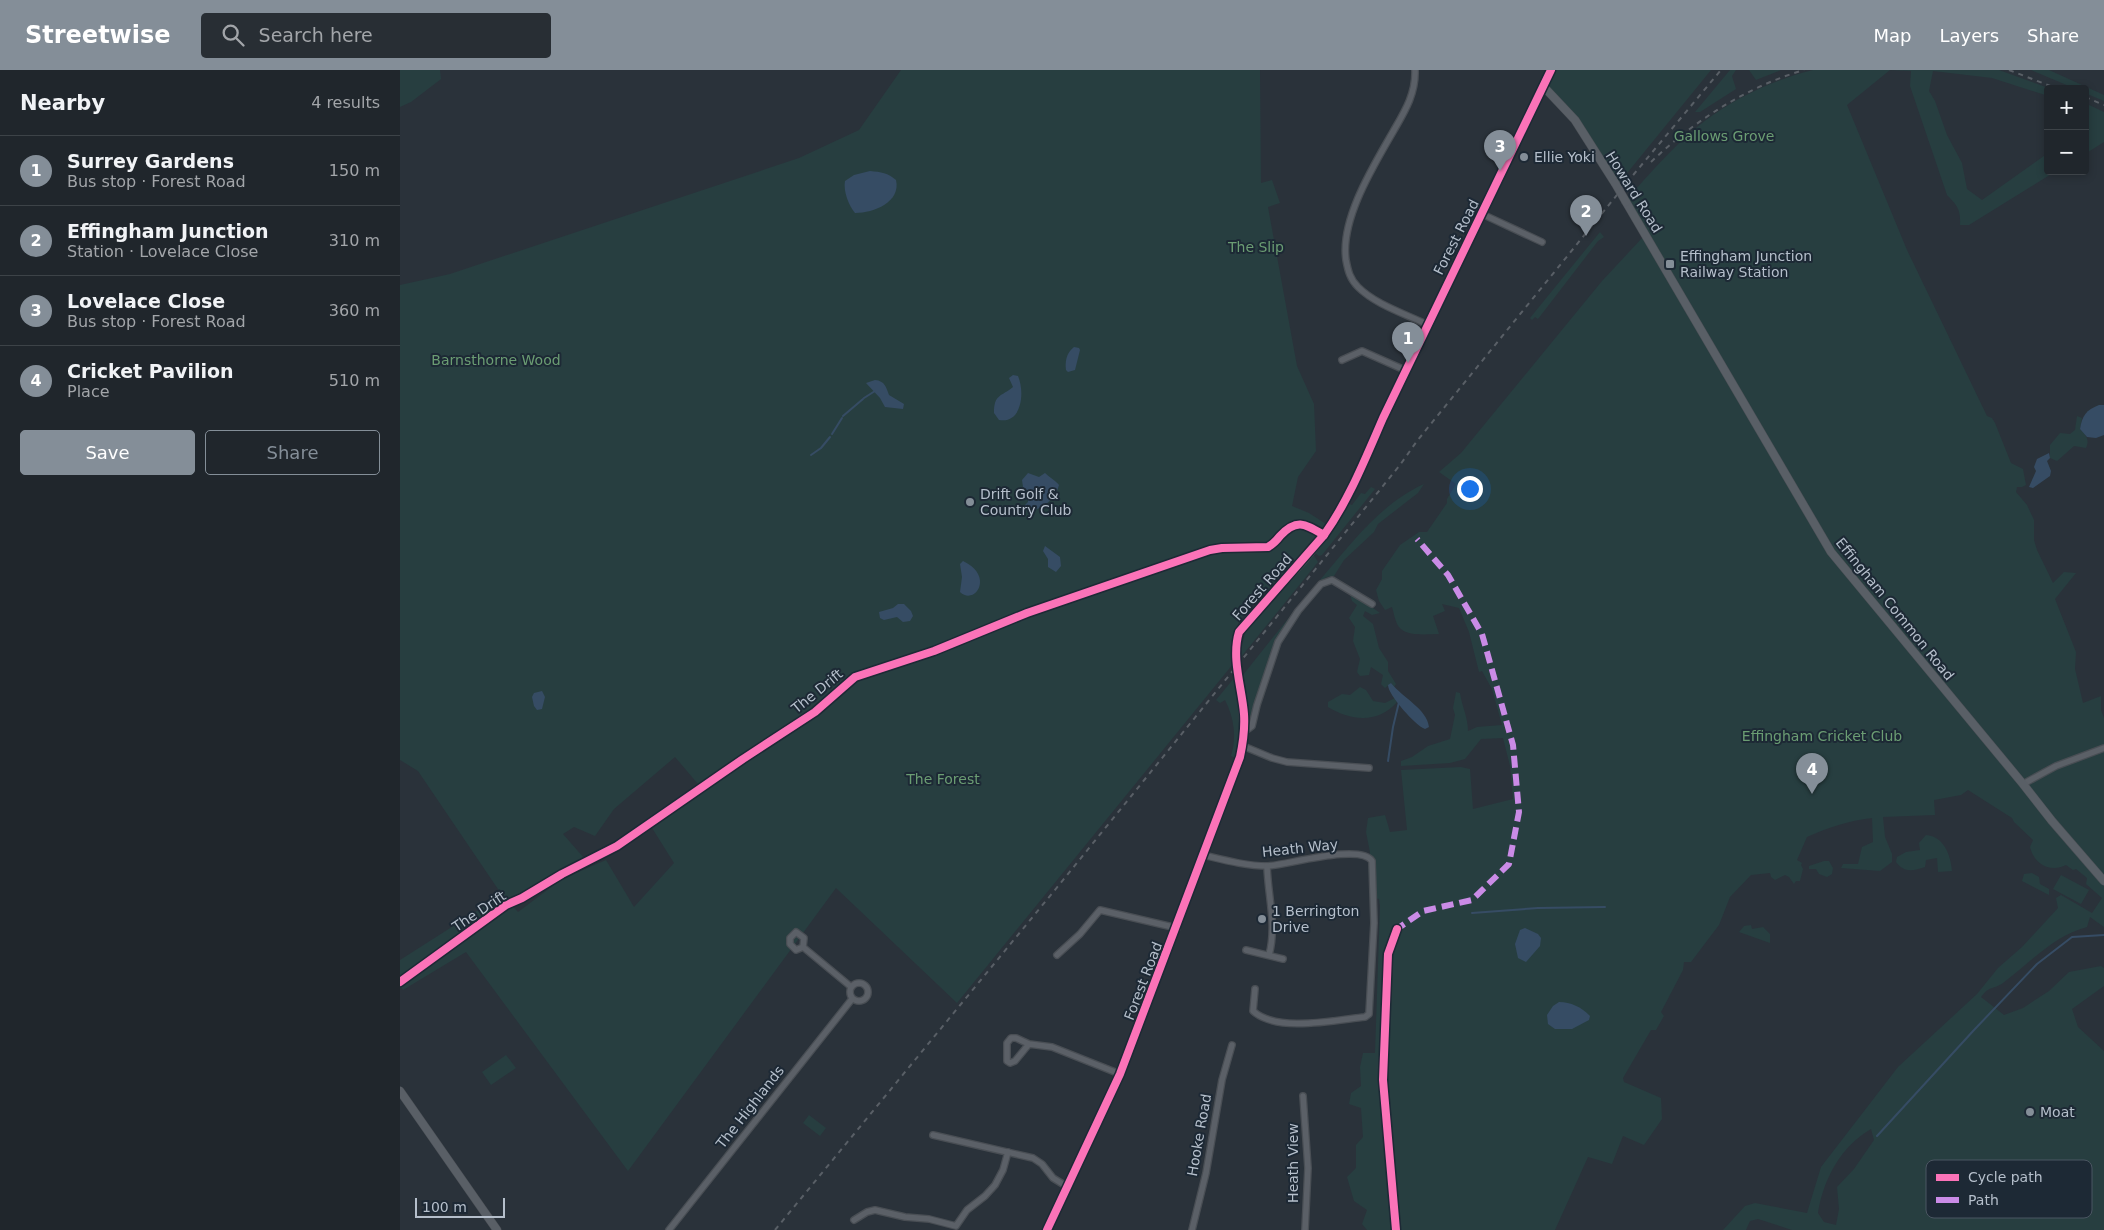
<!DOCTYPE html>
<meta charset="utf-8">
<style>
body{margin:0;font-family:"DejaVu Sans",sans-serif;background:#282e34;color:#f1f3f6}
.controls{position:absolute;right:15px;top:15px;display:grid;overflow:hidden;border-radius:5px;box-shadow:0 2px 8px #0003}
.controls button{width:45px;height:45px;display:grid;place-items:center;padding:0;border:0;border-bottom:1px solid #3d4348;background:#20262c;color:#f1f3f6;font:25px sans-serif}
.scale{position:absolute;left:15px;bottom:12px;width:90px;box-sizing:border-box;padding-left:5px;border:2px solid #b5bfcb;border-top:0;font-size:14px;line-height:18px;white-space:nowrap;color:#b5bfcb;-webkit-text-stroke:4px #1d2935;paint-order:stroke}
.you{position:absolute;left:1069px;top:418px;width:18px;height:18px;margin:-12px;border:4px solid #fff;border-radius:50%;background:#1a73e8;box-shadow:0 0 0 8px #1a73e833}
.badge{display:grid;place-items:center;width:32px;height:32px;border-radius:50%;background:#848e98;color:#fff;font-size:16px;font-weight:700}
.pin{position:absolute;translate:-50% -41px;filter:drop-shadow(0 1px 2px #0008)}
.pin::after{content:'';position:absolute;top:26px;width:18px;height:15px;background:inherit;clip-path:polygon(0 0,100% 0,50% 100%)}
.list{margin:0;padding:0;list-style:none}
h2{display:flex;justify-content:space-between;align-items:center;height:65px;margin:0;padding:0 20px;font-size:21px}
h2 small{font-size:16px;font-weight:400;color:#a2a5a9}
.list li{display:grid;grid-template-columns:32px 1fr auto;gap:15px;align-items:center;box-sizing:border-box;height:70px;padding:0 20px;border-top:1px solid #3d4348}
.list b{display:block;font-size:19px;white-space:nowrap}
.list p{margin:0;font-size:16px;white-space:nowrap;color:#a2a5a9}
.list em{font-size:16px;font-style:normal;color:#a2a5a9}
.actions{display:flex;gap:10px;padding:15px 20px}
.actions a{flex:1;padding:11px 0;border:1px solid #848e98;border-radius:5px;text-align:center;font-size:18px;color:#848e98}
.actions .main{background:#848e98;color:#fff}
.icon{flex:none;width:28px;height:28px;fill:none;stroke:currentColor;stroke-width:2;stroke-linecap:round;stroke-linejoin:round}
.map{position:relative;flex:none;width:1704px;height:1160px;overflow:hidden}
header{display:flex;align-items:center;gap:30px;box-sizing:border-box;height:70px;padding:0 25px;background:#848e98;color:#fff}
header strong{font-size:24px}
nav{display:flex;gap:28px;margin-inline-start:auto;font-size:18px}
.search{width:350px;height:45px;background:#282e34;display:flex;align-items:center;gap:12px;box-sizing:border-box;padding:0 18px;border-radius:5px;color:#a2a5a9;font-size:19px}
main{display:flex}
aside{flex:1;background:#20262c}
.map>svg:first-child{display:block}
.green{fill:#273e40;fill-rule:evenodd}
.water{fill:#364c64}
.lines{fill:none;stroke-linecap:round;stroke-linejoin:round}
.stream{stroke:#364c64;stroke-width:2}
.street-casing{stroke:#494e54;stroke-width:8}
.secondary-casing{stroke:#494e54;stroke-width:9}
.street{stroke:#5b6067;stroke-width:5.5}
.secondary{stroke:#595f66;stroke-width:8}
.rail{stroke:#595f66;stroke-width:2;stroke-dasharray:5 5;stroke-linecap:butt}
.secondary-bridge-casing{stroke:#494e54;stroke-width:9;stroke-linecap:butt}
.secondary-bridge{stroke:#595f66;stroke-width:8}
.quiet{stroke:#ca8be6;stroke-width:6;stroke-dasharray:12 6;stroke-linecap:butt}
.cycleway-casing{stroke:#1d2935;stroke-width:11}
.cycleway{stroke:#fb73b8;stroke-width:8}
.poi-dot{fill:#848e98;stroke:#1d2935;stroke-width:2}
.labels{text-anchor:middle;stroke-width:4;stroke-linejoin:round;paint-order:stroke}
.park-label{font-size:14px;fill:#6b9d73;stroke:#1d2935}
.poi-label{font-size:14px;fill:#b5bfcb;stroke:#1d2935;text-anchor:start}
.street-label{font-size:14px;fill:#b5bfcb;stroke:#1d2935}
.key{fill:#1d2935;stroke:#4b5662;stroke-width:1}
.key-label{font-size:14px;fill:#b5bfcb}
</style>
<header>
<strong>Streetwise</strong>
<div class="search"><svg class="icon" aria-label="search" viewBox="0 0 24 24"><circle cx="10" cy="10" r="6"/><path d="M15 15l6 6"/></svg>Search here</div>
<nav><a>Map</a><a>Layers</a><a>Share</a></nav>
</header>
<main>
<aside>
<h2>Nearby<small>4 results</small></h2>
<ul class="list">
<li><span class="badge">1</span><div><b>Surrey Gardens</b><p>Bus stop · Forest Road</p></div><em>150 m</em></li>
<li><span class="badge">2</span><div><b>Effingham Junction</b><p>Station · Lovelace Close</p></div><em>310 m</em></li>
<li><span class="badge">3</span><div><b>Lovelace Close</b><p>Bus stop · Forest Road</p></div><em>360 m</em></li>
<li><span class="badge">4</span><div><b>Cricket Pavilion</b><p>Place</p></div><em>510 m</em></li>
</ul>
<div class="actions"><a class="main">Save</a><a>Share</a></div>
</aside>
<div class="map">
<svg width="1704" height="1160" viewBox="0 0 1704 1160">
<rect width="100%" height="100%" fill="#2a323a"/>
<!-- green -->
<g class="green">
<polygon points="0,0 40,0 41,9 11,32 0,37"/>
<path d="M501,0H860L861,113L872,110L880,133L868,137L897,296L914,334L916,381L898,407L892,436L909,443L926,454L884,503L853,534L839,552L833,567V594L557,933L436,818L228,1101L66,882L3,920L0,916V890L102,825L18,701L0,690V215L50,204L399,88L459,60ZM275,687L304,721L252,758L274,793L234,837L206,790L162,809L118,842L107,830L184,788L163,764L174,757L195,766L214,739Z"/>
<polygon points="1154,0 1311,0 1219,113 1168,37 1150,18 1149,13"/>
<polygon points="1330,0 1336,0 1332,6 1336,19 1300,42 1295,42"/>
<polygon points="1349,0 1381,0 1356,10"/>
<path d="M1413,0H1599L1651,19H1648V26L1592,8L1533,1L1529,21L1535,31L1547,65L1562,93L1567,119L1582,130L1648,83V101H1656L1569,155H1560C1561,140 1557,135 1547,125L1510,16L1511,1L1490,0L1447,35L1507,180L1587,346L1592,348L1595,353L1611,393L1623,399L1626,415L1622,417H1617L1616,422L1627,435L1634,450V470L1637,480L1653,513L1664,502L1676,503L1655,529L1676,582L1675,599L1683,633L1701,626V640L1704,648V857L1690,847L1687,857C1653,866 1630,893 1603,913C1593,920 1590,915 1581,927L1604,945L1623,938L1649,921L1669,902L1701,896L1704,898V916L1672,939L1678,957L1704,981V1160H1392L1358,1149L1350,1151L1346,1160H1323L1345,1136L1355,1133L1407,1143L1421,1097L1498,997L1577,924L1598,898L1622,877L1658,838L1656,828L1661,825L1692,843L1702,828L1686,814L1687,808L1676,799L1673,800L1666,795C1650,803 1634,794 1630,777L1633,770L1614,752L1612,748L1568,720L1561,725L1534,730L1535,745L1483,747L1485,767L1492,784V792L1480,801L1441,798L1443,794H1458L1462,777L1473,772L1472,748C1448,751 1429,757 1407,767L1397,790L1402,793L1401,795L1403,799L1400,811H1396L1394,814L1389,807L1385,805L1375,810L1371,807L1370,803L1351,805L1330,827L1319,855L1291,892H1284L1283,900L1261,942L1264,946L1256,960H1251L1223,1008L1224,1012L1261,1028L1262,1049L1244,1075L1223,1066L1212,1094L1188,1087L1155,1160H967L962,1154L967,1140L954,1131L947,1107L956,1098V1075L963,1067L961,1038L949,1034L951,1023L961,1016L960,997L963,983H975L980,836L979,829L970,826L968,793L970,782L966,762L968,748L985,745L990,762L1007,760L1001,700L1061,697L1070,699L1073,739L1113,729L1110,696L1103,668L1081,669L1065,689L1050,693L1001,696V691L1012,687L1028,676L1050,669L1055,645L1053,638L1056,622L1060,623C1062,637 1068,647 1068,661L1077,657L1102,655L1092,619L1082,601L1079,602L1069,562L1059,538L1042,534L1045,541L1033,546L1039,564C1028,564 1006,567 999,557C995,552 994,543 992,537L985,540L979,531L976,520L982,509V501L1000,475L1019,462H1027L1047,433V429L1056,414L1039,402L1061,383L1202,211L1243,167L1228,128C1252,101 1277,72 1306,50C1336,27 1376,9 1413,0ZM1471,1059L1474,1070L1454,1099L1437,1117L1439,1139L1436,1155L1424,1152L1418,1143C1423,1110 1441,1076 1471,1059Z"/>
<polygon points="1631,0 1649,0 1704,25 1704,31 1685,23 1685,19 1676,19"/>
<polygon points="1685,33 1704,42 1704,72 1685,84"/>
<polygon points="1200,162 1204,167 1198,171 1138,249 1135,247 1132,250 1130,248"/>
<path d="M1677,346L1682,348L1680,359C1686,365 1690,370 1686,378L1674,376L1657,391L1650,388V375L1660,363L1670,364L1675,360Z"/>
<path d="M1024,414L1018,423L978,454L974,462L944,490L934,506L927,507L917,515L878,567L868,594L849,655L847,656L846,618L843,605C870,571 897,537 925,504C954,470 982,433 1024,414Z"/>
<polygon points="971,417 975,419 922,485 919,486 915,483 935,457 946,433 952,435 961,423 965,424"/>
<polygon points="913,484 918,492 841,587 841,579 847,556"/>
<polygon points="949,521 980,543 972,545 965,541 963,546 973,554 979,578 988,592 988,601 996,614 994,617 991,613 985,618 981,614 983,605 971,597 969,605 960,606 957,602 960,589 953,571 955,557 949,548 957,535 952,531"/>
<path d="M835,607L841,663L836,688L831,686C837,668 834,647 825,630L820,633L816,630Z"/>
<path d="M960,617L966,620L973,631L985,633L995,628L997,632C978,654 951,651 928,637V632L942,624L950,625Z"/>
<path d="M1526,765C1544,766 1551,786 1552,801L1538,802L1537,788L1526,790L1525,797C1513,801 1504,803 1496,792L1497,787L1506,782L1520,780L1519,773Z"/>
<polygon points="1424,791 1429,791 1433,798 1432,804 1427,807 1419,804 1416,799 1409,799 1409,796"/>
<polygon points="1632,803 1639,807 1640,814 1649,819 1649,825 1622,811 1624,804"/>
<polygon points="1661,805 1689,820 1681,834 1653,819"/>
<polygon points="1351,855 1352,859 1363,857 1370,864 1370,873 1339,862 1344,856"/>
<polygon points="106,985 116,998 91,1015 82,1002"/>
<polygon points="409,1045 426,1058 420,1066 403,1053"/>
</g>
<!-- water -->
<g class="water">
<path d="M470,101C481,102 488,103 496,110C501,132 474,143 455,143C449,136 443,121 445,111L454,105Z"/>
<path d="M674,277L679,278L680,280L675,300L668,302L666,300C665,292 666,283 674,277Z"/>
<path d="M613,305L618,306C625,322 622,354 599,350L594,343C594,324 601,327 613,317L609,308Z"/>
<path d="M475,310C485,311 486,317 489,325L504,334L503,339L485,337L480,328L466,313Z"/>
<path d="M1699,335H1704V365L1696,368L1687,367L1680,359C1682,346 1686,340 1699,335Z"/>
<polygon points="1649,383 1650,388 1647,391 1651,401 1650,406 1633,418 1629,417 1636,401 1634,397 1637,389"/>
<path d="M628,403L639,407L645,403C647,405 658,413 659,415C656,428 644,438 631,441L623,437L628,432V421L623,417L622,410Z"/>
<polygon points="645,476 660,487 661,496 656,502 648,497 648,489 643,481"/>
<path d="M563,491C595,506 575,536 560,522L562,507L560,494Z"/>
<polygon points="498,534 504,534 511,541 513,546 510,551 503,552 497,547 484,550 480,548 479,542 493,538"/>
<path d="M991,613C1003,628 1027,639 1029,657L1025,659C1016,656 988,625 988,615Z"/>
<polygon points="142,621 145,627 142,639 137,640 134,636 132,627 134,623"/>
<polygon points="1125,858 1138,864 1141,868 1140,876 1126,892 1118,888 1115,874 1120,860"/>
<path d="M1159,932C1171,932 1181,937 1190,946L1189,950L1172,959H1155L1148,954L1147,945L1153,936Z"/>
</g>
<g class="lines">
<!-- stream -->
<g class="stream">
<polyline points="464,328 475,321"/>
<polyline points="443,346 463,329"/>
<polyline points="432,364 442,348"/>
<polyline points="411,385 421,378 430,367"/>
<polyline points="988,691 993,657 999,632"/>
<polyline points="1072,843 1138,838 1205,837"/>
<polyline points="1477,1066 1574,960 1637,894 1672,867 1704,865"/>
</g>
<defs>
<g id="street">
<path d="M1015,0C1016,23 1005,41 994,60C974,95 940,149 946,190C948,201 950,209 958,217C976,235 1006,244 1028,255"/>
<polyline points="1082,144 1142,172"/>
<polyline points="942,290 962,281 1007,301"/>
<polyline points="844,662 852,656 857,635 878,572 898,541 921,514 932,510 972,534"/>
<polyline points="843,676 872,688 887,692 969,698"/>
<polyline points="1623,714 1656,696 1704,678"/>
<path d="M803,785C824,790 846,796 868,796C887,795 961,773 972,791L974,853L969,944L965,947C936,950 877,963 853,941L855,919"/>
<path d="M867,796C868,827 877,855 869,885"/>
<polyline points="403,877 396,880 390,874 390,868 396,862 404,868 403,877 450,916"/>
<polyline points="846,880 883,889"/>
<polyline points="657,885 680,864 700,840 777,858"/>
<path d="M0,912L106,835L122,828L162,804L217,776L343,689L415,642L455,607L534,581L627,543L810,480L822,478L868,477C873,474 877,470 880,466C897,448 905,454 924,465"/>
<circle cx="459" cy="922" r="9"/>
<polyline points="629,974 615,991 610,993 607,991 607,973 611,968 616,968 629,974 652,977 720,1004"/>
<polyline points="903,1026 908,1098 905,1160"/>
<polyline points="533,1065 633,1088 642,1094 653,1108 666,1116"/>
<polyline points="454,1150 467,1142 475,1140 505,1147 529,1149 556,1156 567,1140 585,1126 595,1115 603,1100 608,1082"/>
<polyline points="269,1160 452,929"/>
<polyline points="792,1160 806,1103 822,1010 832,975"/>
</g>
<g id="secondary">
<polyline points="1143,16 1175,50 1215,113"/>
<polyline points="1226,132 1431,482 1623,714 1652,751 1704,811"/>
<path d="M854,544C879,516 908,489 929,458C952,424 967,385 983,348L1151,0"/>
<polyline points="0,1021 97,1160"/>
<polyline points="647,1160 720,1004 823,734 843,676 844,662 842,630"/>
</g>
</defs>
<!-- street casing -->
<use href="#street" class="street-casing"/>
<!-- secondary casing -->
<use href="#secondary" class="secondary-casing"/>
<!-- street -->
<use href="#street" class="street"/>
<!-- secondary -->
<use href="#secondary" class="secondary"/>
<!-- rail -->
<g class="rail">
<polyline points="1609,0 1658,19"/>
<polyline points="1685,27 1704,35"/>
<path d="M1251,92C1294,51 1346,17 1404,0"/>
<polyline points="375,1160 659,815 1000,395 1017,371 1234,104 1321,0"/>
</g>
<defs>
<g id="secondary-bridge">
<polyline points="1215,113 1226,132"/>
<path d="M842,630C840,613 831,579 839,563C842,556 849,550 854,544"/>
</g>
</defs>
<!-- secondary-bridge casing -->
<use href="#secondary-bridge" class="secondary-bridge-casing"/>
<!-- secondary-bridge -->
<use href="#secondary-bridge" class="secondary-bridge"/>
<!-- quiet -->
<polyline class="quiet" points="996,862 997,859 1023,841 1072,830 1109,794 1119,742 1113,675 1082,564 1048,505 1017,469"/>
<defs>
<g id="cycleway">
<path d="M0,912L106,835L122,828L162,804L217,776L343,689L415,642L455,607L534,581L627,543L810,480L822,478L868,477C873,474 877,470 880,466C897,448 905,454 924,465"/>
<path d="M647,1160L720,1004L840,687C843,673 845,659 844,644C842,618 831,588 839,562L924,465C949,430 966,387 983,348L1151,0"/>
<polyline points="996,1160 983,1010 988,884 997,859"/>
</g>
</defs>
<!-- cycleway casing -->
<use href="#cycleway" class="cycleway-casing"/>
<!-- cycleway -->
<use href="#cycleway" class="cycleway"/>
</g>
<!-- markers -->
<g class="poi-dot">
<circle cx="1124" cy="87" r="5"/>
<rect x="1265" y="189" width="10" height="10" rx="2.5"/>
<circle cx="570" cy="432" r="5"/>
<circle cx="862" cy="849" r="5"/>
<circle cx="1630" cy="1042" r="5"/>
</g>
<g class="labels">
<!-- park labels -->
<g class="park-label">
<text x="1324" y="71">Gallows Grove</text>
<text x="856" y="182">The Slip</text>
<text x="96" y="295">Barnsthorne Wood</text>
<text x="1422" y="671">Effingham Cricket Club</text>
<text x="543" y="714">The Forest</text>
</g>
<!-- poi labels -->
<g class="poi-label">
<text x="1134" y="92">Ellie Yoki</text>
<text x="1280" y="191">Effingham Junction<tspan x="1280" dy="16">Railway Station</tspan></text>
<text x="580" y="429">Drift Golf &amp;<tspan x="580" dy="16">Country Club</tspan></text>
<text x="872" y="846">1 Berrington<tspan x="872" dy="16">Drive</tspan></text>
<text x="1640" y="1047">Moat</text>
</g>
<!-- street labels -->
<g class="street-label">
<text transform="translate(1234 122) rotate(58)" y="5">Howard Road</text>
<text transform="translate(1056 167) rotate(-63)" y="5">Forest Road</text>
<text transform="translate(862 517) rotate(-49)" y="5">Forest Road</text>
<text transform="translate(1495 539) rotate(51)" y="5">Effingham Common Road</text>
<text transform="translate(417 621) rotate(-39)" y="5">The Drift</text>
<text transform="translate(900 778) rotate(-6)" y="5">Heath Way</text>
<text transform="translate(79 841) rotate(-34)" y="5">The Drift</text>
<text transform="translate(743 911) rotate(-69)" y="5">Forest Road</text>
<text transform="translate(350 1037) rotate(-52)" y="5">The Highlands</text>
<text transform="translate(799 1065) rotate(-80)" y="5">Hooke Road</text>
<text transform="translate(893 1093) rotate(-90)" y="5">Heath View</text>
</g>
</g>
<!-- legend -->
<rect x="1526" y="1090" width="166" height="58" rx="8" class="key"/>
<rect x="1536" y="1104" width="23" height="7" fill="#fb73b8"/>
<rect x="1536" y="1127" width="23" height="6" fill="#ca8be6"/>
<g class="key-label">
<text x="1568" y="1112">Cycle path</text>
<text x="1568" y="1135">Path</text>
</g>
</svg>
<div class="controls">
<button>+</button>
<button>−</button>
</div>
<div class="scale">100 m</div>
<div class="you"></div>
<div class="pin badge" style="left:1008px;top:293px">1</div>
<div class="pin badge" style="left:1186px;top:166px">2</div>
<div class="pin badge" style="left:1100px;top:101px">3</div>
<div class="pin badge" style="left:1412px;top:724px">4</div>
</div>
</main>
